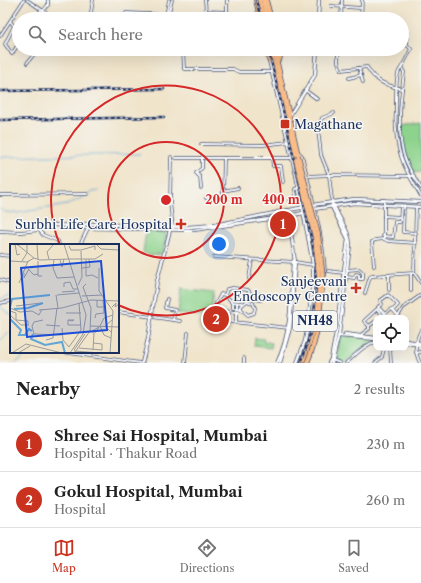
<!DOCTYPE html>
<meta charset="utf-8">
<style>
body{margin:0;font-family:"Libre Caslon Text",serif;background:#f2f2f2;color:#222}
.controls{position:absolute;right:12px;bottom:12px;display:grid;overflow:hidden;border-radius:8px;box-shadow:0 4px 16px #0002}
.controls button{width:36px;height:36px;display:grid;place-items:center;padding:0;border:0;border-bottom:1px solid #e0e0e0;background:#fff;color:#222;font:20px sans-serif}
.you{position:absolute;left:219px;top:244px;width:14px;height:14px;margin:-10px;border:3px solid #fff;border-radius:50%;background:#1a73e8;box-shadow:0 0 0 6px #1a73e833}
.badge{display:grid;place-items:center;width:26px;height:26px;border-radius:50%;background:#c8321e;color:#fff;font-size:13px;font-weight:700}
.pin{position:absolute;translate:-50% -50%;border:2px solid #fff;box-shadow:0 1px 4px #0006}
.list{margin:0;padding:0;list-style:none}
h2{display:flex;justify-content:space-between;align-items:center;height:52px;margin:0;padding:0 16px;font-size:17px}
h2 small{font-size:13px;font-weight:400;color:#767676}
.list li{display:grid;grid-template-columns:26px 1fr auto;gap:12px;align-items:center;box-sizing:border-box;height:56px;padding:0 16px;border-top:1px solid #e0e0e0}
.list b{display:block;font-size:15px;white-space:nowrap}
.list p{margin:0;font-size:13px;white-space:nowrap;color:#767676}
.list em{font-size:13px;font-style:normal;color:#767676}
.icon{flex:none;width:22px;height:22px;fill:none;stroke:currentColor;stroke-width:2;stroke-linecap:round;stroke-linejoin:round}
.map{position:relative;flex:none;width:421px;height:363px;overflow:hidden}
.search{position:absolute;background:#fff;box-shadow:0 4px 16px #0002;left:12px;right:12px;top:12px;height:44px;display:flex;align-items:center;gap:10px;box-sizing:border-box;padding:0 14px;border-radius:22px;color:#767676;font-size:15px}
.sheet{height:164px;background:#fff}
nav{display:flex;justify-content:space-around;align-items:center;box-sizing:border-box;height:56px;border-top:1px solid #e0e0e0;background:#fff;font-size:11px;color:#767676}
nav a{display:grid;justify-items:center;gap:2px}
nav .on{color:#c8321e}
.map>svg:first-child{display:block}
.green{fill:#8ed38d;stroke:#548176}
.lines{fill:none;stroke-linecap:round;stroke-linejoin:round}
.stream{stroke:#61a6d6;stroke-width:1}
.minor-casing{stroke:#3b4a6e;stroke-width:3.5}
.tertiary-casing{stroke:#3b4a6e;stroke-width:4}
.secondary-casing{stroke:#3b4a6e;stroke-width:4}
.trunk-casing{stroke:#3b4a6e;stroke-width:5.5}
.minor{stroke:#fff;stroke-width:2}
.tertiary{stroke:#fff;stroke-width:2.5}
.secondary{stroke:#fde5d0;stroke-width:2.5}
.trunk{stroke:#f9bd89;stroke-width:4}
.rail-casing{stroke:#1b2f5e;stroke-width:2.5}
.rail{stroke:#f6f6f2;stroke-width:1;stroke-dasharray:3;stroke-linecap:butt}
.trunk-bridge-casing{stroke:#3b4a6e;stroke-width:5.5;stroke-linecap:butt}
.trunk-bridge{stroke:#f9bd89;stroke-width:4}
.ring{fill:none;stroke:#d62828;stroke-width:2}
.poi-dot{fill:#c8321e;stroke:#f6f6f2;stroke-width:1.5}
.labels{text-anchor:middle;stroke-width:3;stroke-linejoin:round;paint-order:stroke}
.shield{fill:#f6f6f2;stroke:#5d6b8a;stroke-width:1}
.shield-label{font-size:12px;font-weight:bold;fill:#1b2f5e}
.poi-label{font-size:13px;fill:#1b2f5e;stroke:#f6f6f2;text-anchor:end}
.inset-river{fill:none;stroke:#61a6d6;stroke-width:2}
.inset-road{fill:none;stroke:#9b9c9f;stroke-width:1}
.view{fill:#1d4ed8;fill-opacity:0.15;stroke:#1d4ed8;stroke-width:2}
.inset-edge{fill:none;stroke:#1b2f5e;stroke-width:2}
.centre{fill:#d62828;stroke:#f6f6f2;stroke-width:2}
.ring-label{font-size:12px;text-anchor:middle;font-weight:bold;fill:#d62828;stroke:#f6f6f2;stroke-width:3;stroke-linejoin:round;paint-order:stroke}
</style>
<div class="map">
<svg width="421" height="363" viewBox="0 0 421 363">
<rect width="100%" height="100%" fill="#f6f6f2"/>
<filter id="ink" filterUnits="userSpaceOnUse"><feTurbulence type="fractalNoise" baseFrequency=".025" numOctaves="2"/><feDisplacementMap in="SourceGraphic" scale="8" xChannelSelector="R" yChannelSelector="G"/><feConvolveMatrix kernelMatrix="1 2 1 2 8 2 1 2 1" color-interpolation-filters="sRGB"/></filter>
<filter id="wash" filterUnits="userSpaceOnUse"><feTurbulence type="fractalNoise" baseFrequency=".012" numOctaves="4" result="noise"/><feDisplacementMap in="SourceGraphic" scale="16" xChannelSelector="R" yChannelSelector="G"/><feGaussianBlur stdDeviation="0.9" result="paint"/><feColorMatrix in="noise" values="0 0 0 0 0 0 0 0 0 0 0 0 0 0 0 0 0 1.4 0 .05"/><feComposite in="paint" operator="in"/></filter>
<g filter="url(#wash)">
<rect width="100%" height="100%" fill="#f0e4ca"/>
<!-- green -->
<g class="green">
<path d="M421,123V172L415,173C407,158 401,143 401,126Z"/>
<path d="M146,231L163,232L166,234L163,252C157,256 150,257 143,252Z"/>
<polygon points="181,289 214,293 211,317 178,314"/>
<polygon points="340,335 375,338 374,341 344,363 337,359"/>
<polygon points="255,338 264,339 264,343 268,342 272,343 271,348 254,346"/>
</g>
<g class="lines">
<!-- stream -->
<g class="stream">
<polyline points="0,157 140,154"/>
<polyline points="0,209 5,212 17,213 67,205 93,192 99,191"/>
<polyline points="0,300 2,298 11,295"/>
<polyline points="0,303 0,307 11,315"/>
<polyline points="0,340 11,332"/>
<polyline points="16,363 25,355 32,352"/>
</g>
</g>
</g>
<g filter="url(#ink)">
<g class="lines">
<defs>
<g id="minor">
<polyline points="27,0 45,12 49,19"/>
<polyline points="205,0 206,11 227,12 227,0"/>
<polyline points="331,6 361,8"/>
<polyline points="43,11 48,5 48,0"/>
<polyline points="206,11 209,19"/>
<polyline points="126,13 168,15"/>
<polyline points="35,19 41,10"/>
<polyline points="90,19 93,0"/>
<polyline points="167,19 172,0"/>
<polyline points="169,19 167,11 169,0"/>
<polyline points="226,19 227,12"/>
<polyline points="341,19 342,0"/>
<polyline points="361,19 362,0"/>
<polyline points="10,21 14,26 5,44 12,54 19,43"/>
<path d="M408,34L407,45L411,49C407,57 404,64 399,71C396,77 396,95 396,102C396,111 395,121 396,130C398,157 407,173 421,196"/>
<polyline points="0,36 24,0"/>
<polyline points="90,49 106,51"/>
<polyline points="183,49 184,69 233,69 239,72 271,72"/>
<polyline points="317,49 338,50"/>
<path d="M338,49V62L341,70L367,67C375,82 386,85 402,89"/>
<polyline points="144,51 144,49"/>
<polyline points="27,63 38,49"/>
<polyline points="359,68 363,82"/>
<path d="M402,69L404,72C401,97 397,128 403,152C406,165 414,177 421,188"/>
<polyline points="349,78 361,75"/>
<polyline points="305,90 317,99"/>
<polyline points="201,144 263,145 288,142"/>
<polyline points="171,157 170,203 173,228"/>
<polyline points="176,158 293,158"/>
<polyline points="272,158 273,166 281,166 283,182"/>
<polyline points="308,176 329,175 414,176"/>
<polyline points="201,188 200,177 196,173 202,168 202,157"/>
<polyline points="298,188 295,189 296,197 300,197"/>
<polyline points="223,191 238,188"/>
<polyline points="0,195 87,194"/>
<polyline points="206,198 223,196 224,158"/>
<polyline points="290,200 296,197"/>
<polyline points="332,200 329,175 321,155 318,129 322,118 334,113"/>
<polyline points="384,200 384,239 388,241 416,243"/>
<polyline points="404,205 403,232 416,233"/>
<polyline points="384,216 400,217"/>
<polyline points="0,231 21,232 39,230 43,235 58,241 59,245"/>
<polyline points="383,236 393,237 395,222 400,222 401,205"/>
<polyline points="80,245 88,228"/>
<polyline points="0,255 11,256"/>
<polyline points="214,257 295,262 313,265"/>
<polyline points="374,266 372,242 375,240 384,239"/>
<polyline points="328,271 344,273"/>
<polyline points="414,273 421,283"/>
<polyline points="411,274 411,291"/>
<polyline points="389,275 389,290"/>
<polyline points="347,277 354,278 356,274 359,275 359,279 363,279 363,273 359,269 347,270"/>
<polyline points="249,279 252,260"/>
<polyline points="0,280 11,283"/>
<polyline points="365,293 370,277 372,276 414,273 416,207"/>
<polygon points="388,295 398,305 393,310 391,309 385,314 378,307 382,304 380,301"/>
<polyline points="167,299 165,308 175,310 173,320"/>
<polyline points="251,299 261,300 262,298 260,294"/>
<polyline points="231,302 233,304 233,308 237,308 236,312"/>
<polyline points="0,303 11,301"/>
<polyline points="237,303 237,308 241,309 248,315 254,313 255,308 253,303 247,301 241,306 241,309"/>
<polyline points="393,310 398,316"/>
<polyline points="221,311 236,312 236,323"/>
<polyline points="118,312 180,321"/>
<polyline points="397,318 403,308 421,295"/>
<polyline points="213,320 289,328"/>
<polyline points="221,321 221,313 218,309 216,303 221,294 225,295 232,302 242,303 243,299 251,299 252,295 248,290 233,288 227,289 225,295"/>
<polyline points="376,321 369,326 364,321 377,309 383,316 380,318"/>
<polyline points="362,336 362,334 369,329 369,326"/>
<polyline points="390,348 391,363"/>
<polyline points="62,352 140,363"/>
<polyline points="416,353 421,352"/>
<polyline points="244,358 244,363"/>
<polyline points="332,360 340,363"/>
<polyline points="185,363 188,333"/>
<path d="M346,363C355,356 364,344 376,342"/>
<polyline points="375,363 382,357 384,348"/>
<path d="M420,363C414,351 415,342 421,330"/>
</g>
<g id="tertiary">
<polyline points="318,19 319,0"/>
<polyline points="269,60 296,175 309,242 313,265 313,280 308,325 305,341 297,363"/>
<polyline points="290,115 315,75 317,49"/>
<polyline points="312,205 355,199 421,202"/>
<polyline points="314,209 354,203 421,207"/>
<polyline points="53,225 75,226 88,228 194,230 289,216 308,212"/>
<polyline points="78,225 89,224 188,227 214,225 305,207"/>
<polyline points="345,334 376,338"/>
<polyline points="339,336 376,339"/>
<polyline points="406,341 421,343"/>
<polyline points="406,343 421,345"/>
<polyline points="142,363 148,339 157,281 170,230"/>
<path d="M277,363C292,332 291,296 293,262L294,260"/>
<polyline points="280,363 290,328 295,262 288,210"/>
<polyline points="329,363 331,359 336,333 348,239 332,207 332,200"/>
<path d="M332,363L339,334L350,245C350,231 338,218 334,205"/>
</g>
<g id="secondary">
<polyline points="294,152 293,156 311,233 317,275 319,277"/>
<path d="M298,152L302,156C311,196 323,234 325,275L324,276"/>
</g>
<g id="trunk">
<polyline points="256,0 260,19"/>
<polyline points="259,0 263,19"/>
<polyline points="263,0 267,19"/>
<polyline points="266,0 271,19"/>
<polyline points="267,49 269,60 273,63"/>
<polyline points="270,49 296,160"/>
<polyline points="274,49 298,155"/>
<polyline points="277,62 280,58 277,49"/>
<path d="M302,363C315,331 317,311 319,277"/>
<path d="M307,363C319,336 320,307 323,278"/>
</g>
</defs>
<!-- minor casing -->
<use href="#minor" class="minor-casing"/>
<!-- tertiary casing -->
<use href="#tertiary" class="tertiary-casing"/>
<!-- secondary casing -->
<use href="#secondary" class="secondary-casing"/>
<!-- trunk casing -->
<use href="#trunk" class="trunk-casing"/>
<!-- minor -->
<use href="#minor" class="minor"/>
<!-- tertiary -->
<use href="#tertiary" class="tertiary"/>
<!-- secondary -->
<use href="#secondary" class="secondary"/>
<!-- trunk -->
<use href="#trunk" class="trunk"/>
<defs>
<g id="rail">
<polyline points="256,0 261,19"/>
<path d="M268,49L284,114L313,246C319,288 316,323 301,363"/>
<polyline points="0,91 164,89"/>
<polyline points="0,120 164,117"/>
</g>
</defs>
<!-- rail casing -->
<use href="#rail" class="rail-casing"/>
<!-- rail -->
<use href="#rail" class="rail"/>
<defs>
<g id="trunk-bridge">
<polyline points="298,155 318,234 323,278"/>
<polyline points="296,160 315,238 319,277"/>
</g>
</defs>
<!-- trunk-bridge casing -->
<use href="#trunk-bridge" class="trunk-bridge-casing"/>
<!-- trunk-bridge -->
<use href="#trunk-bridge" class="trunk-bridge"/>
</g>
</g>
<!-- distance rings -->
<g class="ring">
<circle cx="166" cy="200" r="58"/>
<path d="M60 245A115 115 0 1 1 118 305"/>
</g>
<!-- markers -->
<g class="poi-dot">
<rect x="280" y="119" width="10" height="10" rx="2"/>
<path d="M179 218h4v4h4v4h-4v4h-4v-4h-4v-4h4z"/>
<path d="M354 282h4v4h4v4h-4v4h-4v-4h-4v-4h4z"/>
</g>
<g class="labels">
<!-- shield labels -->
<rect class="shield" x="293" y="311" width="44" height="20" rx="3"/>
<g class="shield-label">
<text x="315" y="325">NH48</text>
</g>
<!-- poi labels -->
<g class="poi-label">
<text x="294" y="129" text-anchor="start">Magathane</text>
<text x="172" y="229">Surbhi Life Care Hospital</text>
<text x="347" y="286">Sanjeevani<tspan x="347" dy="15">Endoscopy Centre</tspan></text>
</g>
</g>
<!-- overview -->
<g transform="translate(10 244)">
<rect width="109" height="109" fill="#f0e4ca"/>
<path class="inset-river" d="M0,63L2,55L40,51M4,65L18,64L33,59M0,75L11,86L9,91H15L19,85L22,87M23,90L21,95L35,101L52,98L55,109"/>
<path class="inset-road" d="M27,0L28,16M54,0L76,71L73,90L60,109M86,0L91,5L109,6M8,1L24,14M8,1L5,0L7,11L10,10M59,2L61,6H71L85,2V6M39,15L37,8L43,1M60,15H85L93,10M76,15V32L82,31L88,34M44,16L43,24L47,34L64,33M50,16L52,23L54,15M0,17L17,18L24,14L30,16L60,15M12,17L17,9V0M28,17V32H32M72,24L80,23L79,15M89,24V47L103,67L100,109M18,25L24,31L28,30M14,29V34L19,25M9,39L18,17M68,41L72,33L71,7M54,43V39L60,38L63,45H68M52,48L65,47M46,51L48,64M47,51L69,49M72,52L92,51M87,56V63H94M6,62L31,59M102,63L106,59L105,63L109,60M0,64L10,68L22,67L29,71L32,65M29,66L52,64L81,56L109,57M0,67L6,69V76L18,77V81M56,69H71M0,71L11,81H19M85,74L86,70L94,69L93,56M36,81L50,82M58,81V76L62,77L64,76H58M58,81H71M22,82L24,90L52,91M22,82L24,78L33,76M80,82L109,83M52,84L53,96L59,103M82,87L89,83L86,88H82M102,89L95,82L102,76M101,94L94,91L90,82L94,74L103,71M36,96L43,94L47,64M83,99L92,100V106M59,103L71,86L69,59M69,104L92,106M64,106L75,90M83,106L84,89M64,107L91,109M65,108L80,87L81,64L73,43L76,40M2,109L16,100L52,109M8,109L20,102"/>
<path class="view" d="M91,17L97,86L17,93L11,24Z"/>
<rect width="109" height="109" class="inset-edge"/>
</g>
<circle cx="166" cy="200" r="6" class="centre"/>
<g class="ring-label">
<text x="224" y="204">200 m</text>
<text x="281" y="204">400 m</text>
</g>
</svg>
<div class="controls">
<button><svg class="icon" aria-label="locate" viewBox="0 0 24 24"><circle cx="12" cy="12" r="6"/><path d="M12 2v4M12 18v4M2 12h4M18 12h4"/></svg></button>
</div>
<div class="you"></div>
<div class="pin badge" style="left:283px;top:224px">1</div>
<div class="pin badge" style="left:216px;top:319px">2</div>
<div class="search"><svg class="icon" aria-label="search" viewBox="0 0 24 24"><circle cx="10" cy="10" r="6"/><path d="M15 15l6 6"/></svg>Search here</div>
</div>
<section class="sheet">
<h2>Nearby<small>2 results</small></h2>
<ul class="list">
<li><span class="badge">1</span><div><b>Shree Sai Hospital, Mumbai</b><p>Hospital · Thakur Road</p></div><em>230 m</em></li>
<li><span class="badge">2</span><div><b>Gokul Hospital, Mumbai</b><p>Hospital</p></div><em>260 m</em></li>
</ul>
</section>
<nav>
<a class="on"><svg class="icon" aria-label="map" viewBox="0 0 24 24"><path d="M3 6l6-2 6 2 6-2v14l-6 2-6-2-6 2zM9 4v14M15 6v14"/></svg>Map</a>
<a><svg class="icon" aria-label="directions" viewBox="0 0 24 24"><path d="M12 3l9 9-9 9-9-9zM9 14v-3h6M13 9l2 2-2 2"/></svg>Directions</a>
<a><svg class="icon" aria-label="saved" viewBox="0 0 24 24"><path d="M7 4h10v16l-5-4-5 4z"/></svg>Saved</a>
</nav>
